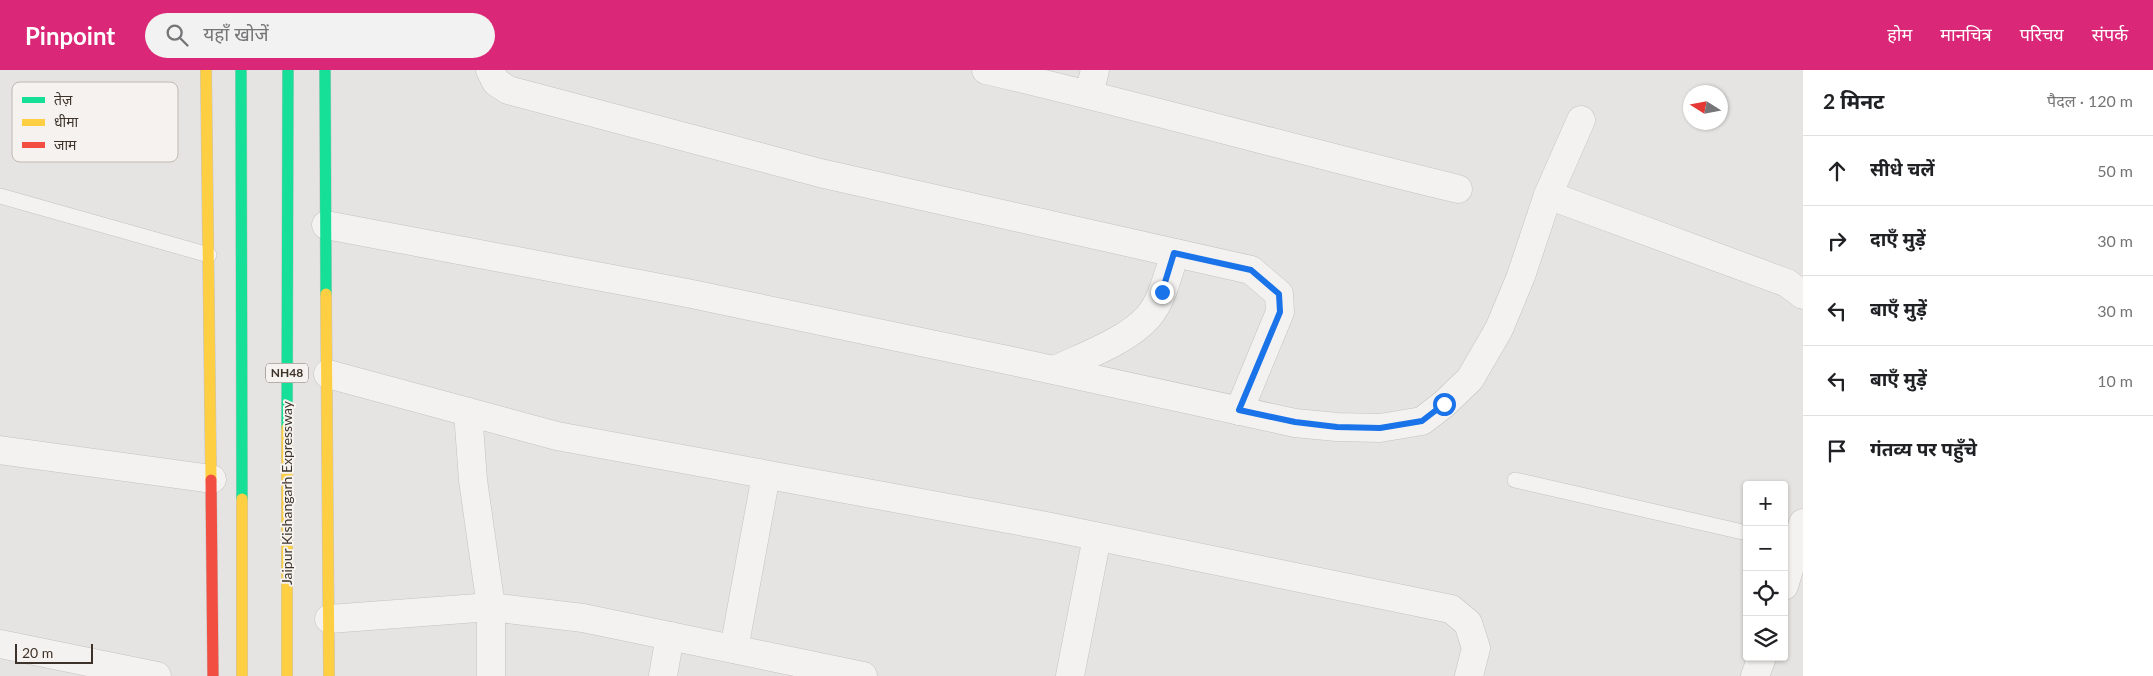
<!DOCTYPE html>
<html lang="hi">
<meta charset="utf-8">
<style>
body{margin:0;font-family:Lato,"Noto Sans Devanagari",sans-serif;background:#f2f2f2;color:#202124}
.controls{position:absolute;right:15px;bottom:15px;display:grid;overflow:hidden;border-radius:5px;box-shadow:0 1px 4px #0004}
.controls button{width:45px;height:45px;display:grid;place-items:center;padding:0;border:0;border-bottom:1px solid #e0e0e0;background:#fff;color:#202124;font:25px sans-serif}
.compass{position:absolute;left:1683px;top:15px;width:45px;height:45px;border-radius:50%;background:#fff;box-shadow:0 1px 4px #0004;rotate:281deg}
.scale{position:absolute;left:15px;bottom:12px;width:78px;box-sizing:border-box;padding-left:5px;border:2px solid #3e332a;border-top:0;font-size:14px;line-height:18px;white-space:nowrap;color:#3e332a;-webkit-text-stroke:4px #f5f2ef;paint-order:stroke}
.stop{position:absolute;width:15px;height:15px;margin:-11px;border:4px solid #1a73e8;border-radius:50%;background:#fff}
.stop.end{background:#1a73e8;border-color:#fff;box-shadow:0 1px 5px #0008}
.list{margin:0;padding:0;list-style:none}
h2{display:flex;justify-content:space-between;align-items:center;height:65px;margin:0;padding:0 20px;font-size:21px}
h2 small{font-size:16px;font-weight:400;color:#757577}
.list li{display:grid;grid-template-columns:32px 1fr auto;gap:15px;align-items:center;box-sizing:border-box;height:70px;padding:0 20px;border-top:1px solid #e0e0e0}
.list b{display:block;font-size:19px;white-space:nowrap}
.list em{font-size:16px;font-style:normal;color:#757577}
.icon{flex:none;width:28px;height:28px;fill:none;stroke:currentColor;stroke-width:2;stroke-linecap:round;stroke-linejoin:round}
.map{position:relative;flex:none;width:1803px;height:606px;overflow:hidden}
header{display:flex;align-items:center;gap:30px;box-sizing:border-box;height:70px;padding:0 25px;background:#db2777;color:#fff}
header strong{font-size:24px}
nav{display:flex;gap:28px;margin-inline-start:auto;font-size:18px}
.search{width:350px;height:45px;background:#f2f2f2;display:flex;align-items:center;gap:12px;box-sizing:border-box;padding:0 18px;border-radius:28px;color:#757577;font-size:19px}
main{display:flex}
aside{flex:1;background:#fff}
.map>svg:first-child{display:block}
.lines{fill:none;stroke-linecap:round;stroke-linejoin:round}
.lane-casing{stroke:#c4c2c0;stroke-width:16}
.street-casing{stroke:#c4c2c0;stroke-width:29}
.fast-casing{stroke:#c4c2c0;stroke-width:12}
.slow-casing{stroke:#c4c2c0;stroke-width:12}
.jam-casing{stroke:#c4c2c0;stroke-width:12}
.lane{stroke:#f3f2f0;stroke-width:15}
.street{stroke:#f3f2f0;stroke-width:28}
.fast{stroke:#16e098;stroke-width:11}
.slow{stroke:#ffcf43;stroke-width:11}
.jam{stroke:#f24e42;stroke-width:11}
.route{stroke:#1a73e8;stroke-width:6}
.labels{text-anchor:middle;stroke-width:4;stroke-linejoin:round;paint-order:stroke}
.shield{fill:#f5f2ef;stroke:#756c65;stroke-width:1}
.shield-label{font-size:12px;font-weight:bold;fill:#3e332a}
.street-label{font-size:14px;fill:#3e332a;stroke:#f5f2ef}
.key{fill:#f5f2ef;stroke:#beb9b4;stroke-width:1}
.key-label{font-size:14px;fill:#3e332a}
</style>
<header>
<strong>Pinpoint</strong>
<div class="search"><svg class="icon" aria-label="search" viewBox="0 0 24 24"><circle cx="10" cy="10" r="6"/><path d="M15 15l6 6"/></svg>यहाँ खोजें</div>
<nav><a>होम</a><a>मानचित्र</a><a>परिचय</a><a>संपर्क</a></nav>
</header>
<main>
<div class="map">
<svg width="1803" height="606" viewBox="0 0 1803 606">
<rect width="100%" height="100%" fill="#e6e4e2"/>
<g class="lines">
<defs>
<g id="lane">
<polyline points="0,126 209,185"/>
<polyline points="1515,410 1747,463"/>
</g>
<g id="street">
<polyline points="490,0 496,12 508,20 820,103 1251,200 1279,224 1280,242 1239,341"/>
<path d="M986,0C1144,37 1300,81 1458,119"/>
<polyline points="1089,24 1095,0"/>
<polyline points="1548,125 1787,213 1803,225"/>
<polyline points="326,155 687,223 1012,291 1295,353 1337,357 1380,358 1422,351 1444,334 1470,309 1499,259 1521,206 1548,125 1581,50"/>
<path d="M1055,300C1084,286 1127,271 1148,247C1163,230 1168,203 1175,183"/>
<polyline points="328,304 557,366 1046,456 1451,539 1468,553 1476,578 1469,606"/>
<polyline points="468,342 473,410 491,537 491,606"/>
<polyline points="0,380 212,409"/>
<polyline points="1784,516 1803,453"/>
<polyline points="329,549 491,537 583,548 863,606"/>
<polyline points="0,574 157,606"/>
<polyline points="734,579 766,405"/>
<polyline points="663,606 670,566"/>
<polyline points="1070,606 1097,467"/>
<polyline points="1755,606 1762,587"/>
</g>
<g id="fast">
<polyline points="241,0 242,429"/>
<polyline points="325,0 326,224"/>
<polyline points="287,358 288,0"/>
</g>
<g id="slow">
<polyline points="206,0 211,410"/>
<polyline points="326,224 329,606"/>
<polyline points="242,429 242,606"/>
<polyline points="287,606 287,358"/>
</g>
<polyline id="jam" points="211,410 213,606"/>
</defs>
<!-- lane casing -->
<use href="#lane" class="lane-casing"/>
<!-- street casing -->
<use href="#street" class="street-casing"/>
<!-- fast casing -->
<use href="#fast" class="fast-casing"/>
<!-- slow casing -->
<use href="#slow" class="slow-casing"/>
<!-- jam casing -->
<use href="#jam" class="jam-casing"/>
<!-- lane -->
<use href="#lane" class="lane"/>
<!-- street -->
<use href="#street" class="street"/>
<!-- fast -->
<use href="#fast" class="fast"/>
<!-- slow -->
<use href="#slow" class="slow"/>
<!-- jam -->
<use href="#jam" class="jam"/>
</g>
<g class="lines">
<!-- route -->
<polyline class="route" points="1162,222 1174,183 1251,200 1279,224 1280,242 1239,340 1295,352 1337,357 1380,358 1422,351 1444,334"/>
</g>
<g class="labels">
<!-- shield labels -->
<rect class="shield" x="266" y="293.5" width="42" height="19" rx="4"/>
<g class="shield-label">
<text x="287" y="307">NH48</text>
</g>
<!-- street labels -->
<g class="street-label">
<text transform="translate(287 423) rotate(-90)" y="5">Jaipur Kishangarh Expressway</text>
</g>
</g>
<!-- legend -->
<rect x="12" y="12" width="166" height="80" rx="8" class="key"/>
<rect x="22" y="27" width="23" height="6" fill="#16e098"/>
<rect x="22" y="49" width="23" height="7" fill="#ffcf43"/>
<rect x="22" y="72" width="23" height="6" fill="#f24e42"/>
<g class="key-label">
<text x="54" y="35">तेज़</text>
<text x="54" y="57">धीमा</text>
<text x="54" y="80">जाम</text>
</g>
</svg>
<div class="controls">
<button>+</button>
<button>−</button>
<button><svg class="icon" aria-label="locate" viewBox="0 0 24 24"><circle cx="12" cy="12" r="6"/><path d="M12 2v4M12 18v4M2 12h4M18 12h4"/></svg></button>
<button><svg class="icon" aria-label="layers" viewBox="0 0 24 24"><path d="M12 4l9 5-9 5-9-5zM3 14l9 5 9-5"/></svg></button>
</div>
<svg class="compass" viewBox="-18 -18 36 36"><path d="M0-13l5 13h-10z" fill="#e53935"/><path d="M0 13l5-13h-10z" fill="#757577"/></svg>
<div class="scale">20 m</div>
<div class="stop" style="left:1444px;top:334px"></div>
<div class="stop end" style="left:1162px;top:222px"></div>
</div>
<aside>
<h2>2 मिनट<small>पैदल · 120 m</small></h2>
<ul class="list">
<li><svg class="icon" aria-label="ahead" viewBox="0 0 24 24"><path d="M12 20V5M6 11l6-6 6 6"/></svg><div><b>सीधे चलें</b></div><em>50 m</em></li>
<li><svg class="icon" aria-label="right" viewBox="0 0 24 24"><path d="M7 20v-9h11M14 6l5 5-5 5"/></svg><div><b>दाएँ मुड़ें</b></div><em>30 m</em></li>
<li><svg class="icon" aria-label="left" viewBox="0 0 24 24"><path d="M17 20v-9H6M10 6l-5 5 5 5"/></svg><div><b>बाएँ मुड़ें</b></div><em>30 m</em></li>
<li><svg class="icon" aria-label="left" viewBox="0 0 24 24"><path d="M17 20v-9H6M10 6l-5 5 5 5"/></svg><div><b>बाएँ मुड़ें</b></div><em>10 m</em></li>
<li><svg class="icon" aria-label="arrive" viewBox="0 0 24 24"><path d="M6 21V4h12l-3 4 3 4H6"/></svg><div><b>गंतव्य पर पहुँचे</b></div></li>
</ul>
</aside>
</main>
